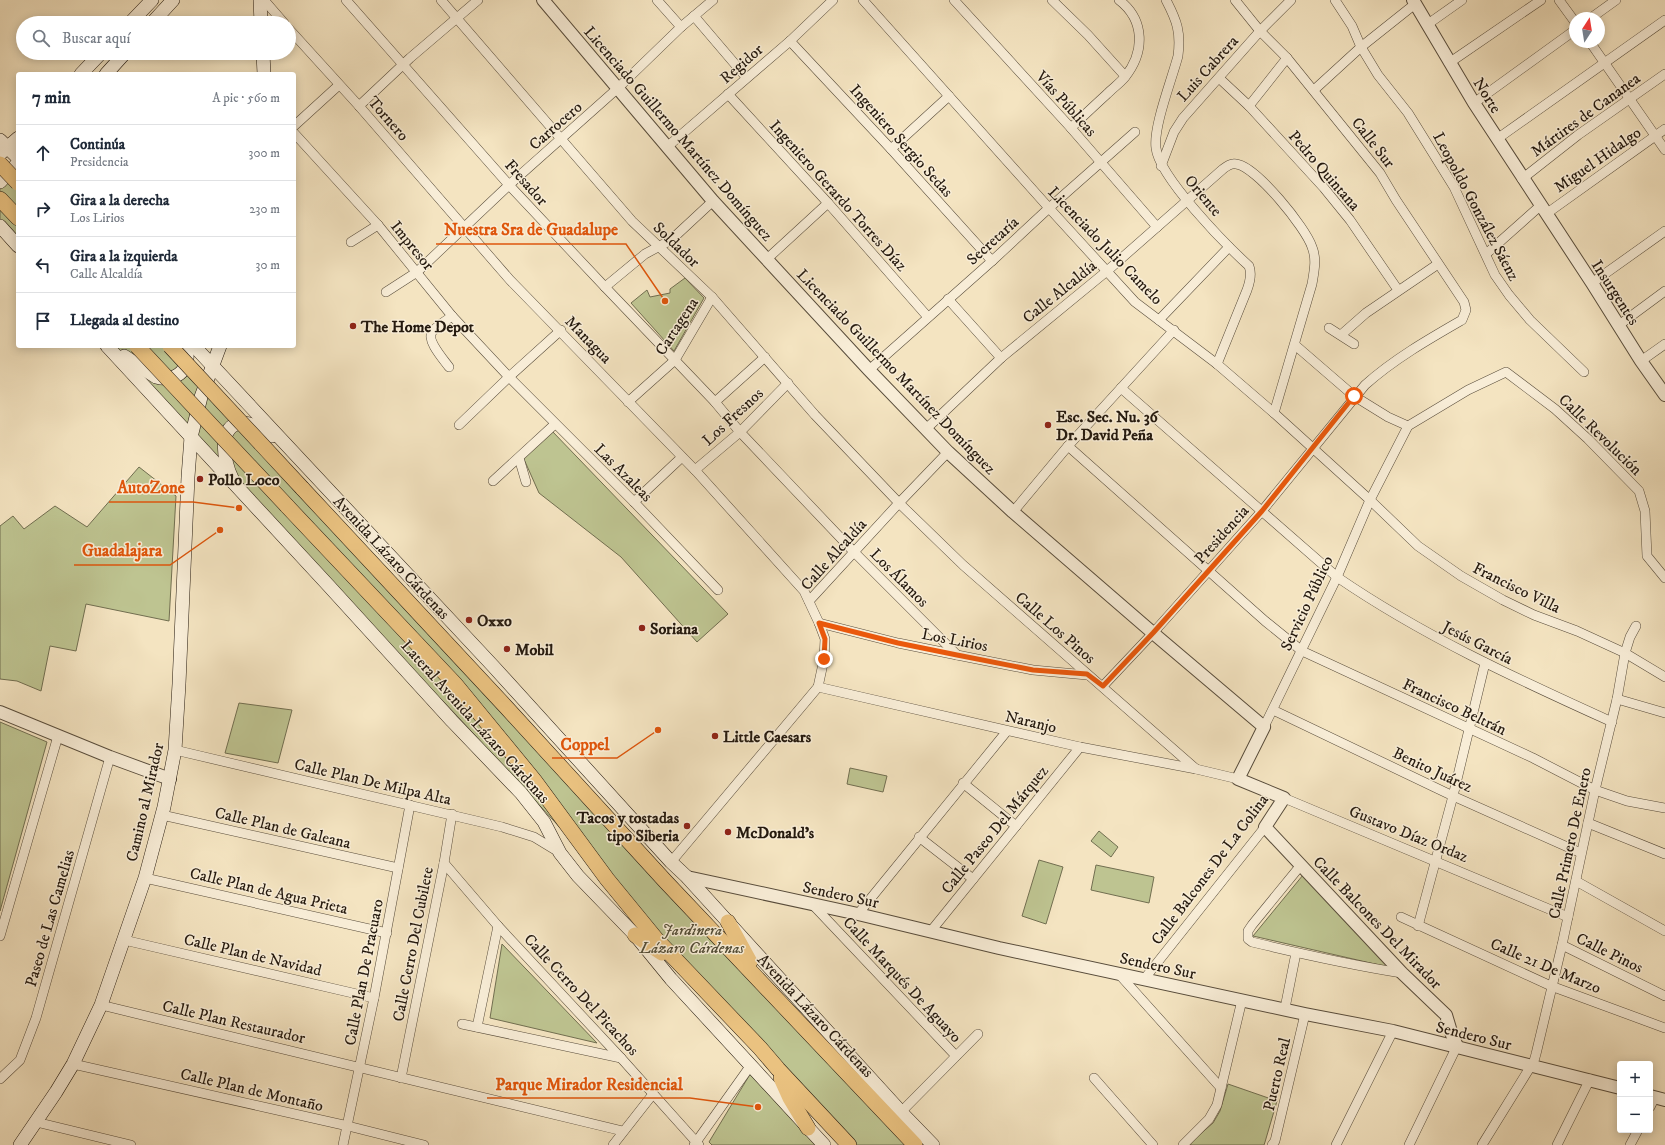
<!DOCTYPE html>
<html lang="es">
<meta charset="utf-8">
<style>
body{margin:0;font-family:"IM FELL DW Pica",serif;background:#f6f6f7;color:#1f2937}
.controls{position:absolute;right:12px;bottom:12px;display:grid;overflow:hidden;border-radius:4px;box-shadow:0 2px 10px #0003}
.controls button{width:36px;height:36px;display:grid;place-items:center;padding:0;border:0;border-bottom:1px solid #e0e1e3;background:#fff;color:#1f2937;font:20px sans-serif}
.compass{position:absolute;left:1569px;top:12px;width:36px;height:36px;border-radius:50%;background:#fff;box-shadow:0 2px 10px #0003;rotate:12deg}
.stop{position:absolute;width:12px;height:12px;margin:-9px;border:3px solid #ea580c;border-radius:50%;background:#fff}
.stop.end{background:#ea580c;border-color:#fff;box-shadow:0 1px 4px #0008}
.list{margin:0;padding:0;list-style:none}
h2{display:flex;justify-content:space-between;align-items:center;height:52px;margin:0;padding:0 16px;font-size:17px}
h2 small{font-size:13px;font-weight:400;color:#747a83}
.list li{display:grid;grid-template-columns:26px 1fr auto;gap:12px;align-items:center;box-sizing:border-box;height:56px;padding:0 16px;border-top:1px solid #e0e1e3}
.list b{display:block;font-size:15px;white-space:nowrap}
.list p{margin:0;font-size:13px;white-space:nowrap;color:#747a83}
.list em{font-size:13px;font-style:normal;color:#747a83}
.icon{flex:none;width:22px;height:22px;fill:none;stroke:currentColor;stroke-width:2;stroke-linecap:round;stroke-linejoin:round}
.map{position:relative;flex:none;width:1665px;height:1145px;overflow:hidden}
.search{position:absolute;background:#fff;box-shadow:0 2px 10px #0003;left:16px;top:16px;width:280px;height:44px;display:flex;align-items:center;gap:10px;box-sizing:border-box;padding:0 14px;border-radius:22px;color:#747a83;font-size:15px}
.panel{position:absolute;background:#fff;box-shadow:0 2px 10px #0003;left:16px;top:72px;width:280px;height:276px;border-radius:4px}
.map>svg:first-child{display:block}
.green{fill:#bec491;stroke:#716e50}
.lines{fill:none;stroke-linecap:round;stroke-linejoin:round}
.minor-casing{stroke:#584c3b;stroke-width:10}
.tertiary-casing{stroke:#584c3b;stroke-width:14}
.secondary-casing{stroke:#24190e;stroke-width:14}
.trunk-casing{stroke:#24190e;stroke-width:16}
.minor{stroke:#f8edd7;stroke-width:9}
.tertiary{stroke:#f8edd7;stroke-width:12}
.secondary{stroke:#f8edd7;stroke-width:13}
.trunk{stroke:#eac280;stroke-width:15}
.trunk-bridge-casing{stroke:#24190e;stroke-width:16;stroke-linecap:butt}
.trunk-bridge{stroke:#eac280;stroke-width:15}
.route{stroke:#ea580c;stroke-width:5}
.poi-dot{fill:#8f2418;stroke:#f8edd7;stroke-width:1.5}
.labels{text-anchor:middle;stroke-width:3;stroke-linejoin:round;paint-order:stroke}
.street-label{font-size:16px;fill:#24190e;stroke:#f8edd7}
.poi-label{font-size:16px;font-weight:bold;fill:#24190e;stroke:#f8edd7;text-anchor:start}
.park-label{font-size:16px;font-style:italic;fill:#524c35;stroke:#f8edd7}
.leader{fill:none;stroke:#de560c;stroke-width:1.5}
.callout-dot{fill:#de560c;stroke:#f8edd7;stroke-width:1.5}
.callout-label{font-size:17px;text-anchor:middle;font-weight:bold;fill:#de560c;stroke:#f8edd7;stroke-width:3;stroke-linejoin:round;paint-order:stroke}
</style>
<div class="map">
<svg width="1665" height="1145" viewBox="0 0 1665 1145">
<rect width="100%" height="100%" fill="#f4e4c1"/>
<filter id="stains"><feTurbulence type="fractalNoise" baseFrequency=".005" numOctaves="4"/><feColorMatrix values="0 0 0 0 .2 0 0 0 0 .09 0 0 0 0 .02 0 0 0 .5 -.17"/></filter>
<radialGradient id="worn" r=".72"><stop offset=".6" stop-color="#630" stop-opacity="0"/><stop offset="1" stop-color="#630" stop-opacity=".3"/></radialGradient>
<!-- green -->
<g class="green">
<polygon points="0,157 18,175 18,244 0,224"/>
<polygon points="685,278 704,298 674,351 631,303 647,290 650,297 670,293 670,289"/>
<polygon points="110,346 175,346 914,1145 852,1145 460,719 331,584"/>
<polygon points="552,431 728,614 697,642 621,557 539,493 523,457"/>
<polygon points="139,467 176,496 169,621 86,604 76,651 50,646 41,691 17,681 0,679 0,526 13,516 24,529 55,506 87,527"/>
<polygon points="239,703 292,710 278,763 225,753"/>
<polygon points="0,722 47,742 0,911"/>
<polygon points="850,768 887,776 883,792 847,784"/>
<polygon points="1099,831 1118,847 1111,857 1091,841"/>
<polygon points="1039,860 1063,867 1046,924 1022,916"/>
<polygon points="1096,865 1154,877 1149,903 1091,890"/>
<polygon points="1303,875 1388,967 1253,936"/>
<polygon points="502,944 597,1043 490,1018"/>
<polygon points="752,1071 817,1142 814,1145 712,1145 709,1142"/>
<polygon points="1228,1084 1277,1101 1265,1142 1264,1145 1191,1145 1190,1143 1213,1123 1220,1111"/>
</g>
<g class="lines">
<defs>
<g id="minor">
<polyline points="264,0 284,23"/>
<polyline points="346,0 509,185 605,287 715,402 740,432 854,552 957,655"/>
<polyline points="441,0 632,221 712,297 815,415 899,503 963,565 1196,769"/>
<polyline points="657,0 681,27"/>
<polyline points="863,0 1049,208 1135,302 1217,364 1274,413 1370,500 1418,546 1461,576 1503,600 1534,615 1577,631 1625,653 1665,677"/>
<polyline points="954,0 1071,128 1157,227"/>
<polyline points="1052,0 1088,35 1125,76"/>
<path d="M1166,0C1177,21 1181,32 1178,56C1172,79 1153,127 1156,148C1159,177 1226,245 1249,266C1252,274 1250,282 1247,290L1217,364"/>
<polyline points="1335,0 1352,26 1361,47 1378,75 1408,113 1454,187 1495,275 1509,295 1530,320 1584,372"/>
<polyline points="1559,0 1575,22"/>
<polyline points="694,16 746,77"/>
<polyline points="1591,18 1616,0"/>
<polyline points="1428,24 1462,0"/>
<polyline points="289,29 359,106 510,280 695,470 804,591 819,623 825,639 824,659 818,687 671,862"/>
<polyline points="790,41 891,149 992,261"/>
<polyline points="1590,42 1665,150"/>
<polyline points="1449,63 1541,0"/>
<polyline points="1219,78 1249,106 1324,188 1350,220 1398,290"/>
<polyline points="1314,90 1361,47 1415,4"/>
<polyline points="728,94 828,203 927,316"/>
<polyline points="1474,103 1575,30"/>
<polyline points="359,106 410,58 478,0"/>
<polyline points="1249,106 1287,58"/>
<polyline points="294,126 339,85"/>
<path d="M1071,128C1083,116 1095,105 1107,94C1113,88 1120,83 1125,77C1145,52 1145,20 1119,0"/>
<polyline points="294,133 378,225 452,316 509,377 634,502 718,590"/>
<polyline points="1497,139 1665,20"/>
<polyline points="667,147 790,41 833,0"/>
<polyline points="891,149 949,96"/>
<polyline points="1161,166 1174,132 1183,118 1260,31 1291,0"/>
<polyline points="1522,179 1578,135 1665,74"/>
<polyline points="1546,214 1665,129"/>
<polyline points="351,242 378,225"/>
<polyline points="1486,254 1540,206"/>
<polyline points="767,259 828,203"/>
<polyline points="1592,283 1665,231"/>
<polyline points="605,287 645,254 671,240 713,201"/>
<polyline points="386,292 417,272 509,185 618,88 681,27 713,0"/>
<polyline points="948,299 1001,358"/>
<polyline points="1159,320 1229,247"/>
<polyline points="1619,325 1665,291"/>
<polyline points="1329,328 1354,344"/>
<polyline points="1341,335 1366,313 1438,264"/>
<polyline points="1641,361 1665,344"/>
<path d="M449,367C444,360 426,340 432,332C436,326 446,321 452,316"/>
<polyline points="869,370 992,261 1049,208 1135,132"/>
<path d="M1121,388L1337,577C1423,636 1517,679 1612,722"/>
<polyline points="628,402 675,360 712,297"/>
<polyline points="715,402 765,357"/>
<polyline points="459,425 509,377 561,330"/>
<polyline points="1408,426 1468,390 1506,372 1555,409 1588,439 1639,491 1645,511 1647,556 1665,578"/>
<path d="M926,429L1001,358L1107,271L1223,169C1227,166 1231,163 1236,164C1256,166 1306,228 1312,247C1317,259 1314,272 1312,284L1274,413"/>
<polyline points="1068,446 1265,621 1302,651 1533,758 1595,790 1627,801 1665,808"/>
<polyline points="519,458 526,482"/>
<polyline points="695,470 740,432 788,383"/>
<polyline points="493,481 555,424"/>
<polyline points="634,502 682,457"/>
<polyline points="1013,512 1068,446 1174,330"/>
<polyline points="809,601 899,503 948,452"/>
<polyline points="819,623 898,643 957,655 1033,670 1087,675"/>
<path d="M1103,686L1153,633L1262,511L1365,385C1394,359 1429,339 1462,320L1466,310L1464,302L1396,200L1380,173L1287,58L1260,31L1235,0"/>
<polyline points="818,687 1080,747 1196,769 1238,779"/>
<polyline points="1617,699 1665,713"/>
<polyline points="1273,710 1453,796 1581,853"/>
<polyline points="1264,727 1337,577 1370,500 1408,426 1388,417 1354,396 1295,345"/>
<polyline points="175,750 502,827 534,837 557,851"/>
<polyline points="963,783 1016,826"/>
<polyline points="1284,798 1568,917"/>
<polyline points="162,815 398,868"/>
<polyline points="1588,823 1665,854"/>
<polyline points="919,837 973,879"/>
<polyline points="444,863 498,926 621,1058 699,1145"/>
<path d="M1301,865L1252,925L1248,931V939L1252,942C1302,954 1352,965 1402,973"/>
<polyline points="145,878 387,933"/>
<polyline points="1576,881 1665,931"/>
<polyline points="813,905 956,1056"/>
<polyline points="858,914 1007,731"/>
<polyline points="1401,917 1551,986 1665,1028"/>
<polyline points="1418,926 1453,796 1485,663"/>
<polyline points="931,931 1080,747"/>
<polyline points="0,936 58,736"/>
<polyline points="124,940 374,998"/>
<polyline points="1562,945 1665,996"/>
<polyline points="1118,973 1221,1088"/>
<polyline points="1145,978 1265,827"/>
<path d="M101,1005C275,1047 449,1090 623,1131"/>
<polyline points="1285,1008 1296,953"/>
<polyline points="462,1024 621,1058"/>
<polyline points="477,1027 498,926"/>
<polyline points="73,1064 348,1126 424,1145"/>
<polyline points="401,1078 444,863 452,814"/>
<polyline points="1094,1078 1153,1145"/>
<polyline points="0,1079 20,1060 36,1018 110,757"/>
<polyline points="1650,1107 1655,1097"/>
<polyline points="901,1112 978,1034"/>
<polyline points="36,1122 131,1145"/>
<polyline points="343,1145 374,998 410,805"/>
<polyline points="613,1145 653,1094"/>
<polyline points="694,1145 751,1065"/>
<polyline points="1183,1145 1209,1119 1217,1105 1242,1000"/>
<polyline points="1272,1145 1275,1141 1305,1014"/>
<polyline points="1336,1145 1393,1031"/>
<polyline points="1409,1145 1457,1046"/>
<polyline points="1482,1145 1534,1061 1536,1054 1562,945 1595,790 1617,699 1625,653 1630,637 1636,626"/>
<polyline points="1557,1145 1590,1079"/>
<polyline points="1630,1145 1638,1130"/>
</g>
<g id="tertiary">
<polyline points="543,0 713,201 869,370 948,452 1013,512 1153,633 1264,727 1238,779 1284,798 1265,827 1402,973 1446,1015 1452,1035 1457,1046"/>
<polyline points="1413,0 1474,103 1592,283 1641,361 1665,395"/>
<polyline points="0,712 110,757 170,779"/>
<polyline points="687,877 858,914 999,948 1305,1014 1393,1031 1620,1088"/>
<polyline points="1650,1096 1665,1100"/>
</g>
<g id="secondary">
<polyline points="260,0 261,23"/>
<polyline points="130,23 152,0"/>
<polyline points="152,23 173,0"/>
<polyline points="263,53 264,74"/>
<polyline points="81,74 101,53"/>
<polyline points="106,74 125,53"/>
<polyline points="0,140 18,158"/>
<polyline points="0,154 18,138"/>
<polyline points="0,182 18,163"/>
<polyline points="0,226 18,246"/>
<polyline points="107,346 328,585 452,721 521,793 544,822 560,853 578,876 635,935 671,979 824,1145"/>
<polyline points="194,346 493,666 671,862 687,877 901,1112 933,1145"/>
<path d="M124,356L156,377C178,383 193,367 185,346"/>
<path d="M232,478C224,463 216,423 243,423C254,423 263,431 272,436"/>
<polyline points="20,1145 56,1092 73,1064 101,1005 145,878 164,807 175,750 179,684 188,477 191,437 201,397 220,346"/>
</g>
<g id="trunk">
<polyline points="0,199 18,218"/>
<polyline points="302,488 506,707 666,882 915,1145"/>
<polyline points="287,506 456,685 534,780 607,879 657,940 760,1048 778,1069 849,1145"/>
<polyline points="728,922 750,962"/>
<polyline points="635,935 662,953"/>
<polyline points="781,1078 790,1098 808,1128"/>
</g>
</defs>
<!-- minor casing -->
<use href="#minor" class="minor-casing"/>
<!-- tertiary casing -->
<use href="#tertiary" class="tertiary-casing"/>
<!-- secondary casing -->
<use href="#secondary" class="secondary-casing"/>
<!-- trunk casing -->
<use href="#trunk" class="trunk-casing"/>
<!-- minor -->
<use href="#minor" class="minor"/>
<!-- tertiary -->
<use href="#tertiary" class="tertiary"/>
<!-- secondary -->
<use href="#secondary" class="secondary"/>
<!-- trunk -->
<use href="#trunk" class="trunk"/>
<defs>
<g id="trunk-bridge">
<polyline points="0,164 18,183"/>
<polyline points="137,346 287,506"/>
<polyline points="170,346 302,488"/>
</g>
</defs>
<!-- trunk-bridge casing -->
<use href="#trunk-bridge" class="trunk-bridge-casing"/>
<!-- trunk-bridge -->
<use href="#trunk-bridge" class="trunk-bridge"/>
</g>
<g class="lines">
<!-- route -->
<polyline class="route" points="824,659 825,639 819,623 898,643 957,655 1033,670 1087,674 1103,686 1153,633 1262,511 1354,396"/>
</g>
<!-- markers -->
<g class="poi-dot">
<circle cx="353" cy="326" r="4"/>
<circle cx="1048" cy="425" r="4"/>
<circle cx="200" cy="479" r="4"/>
<circle cx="469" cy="620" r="4"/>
<circle cx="642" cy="628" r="4"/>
<circle cx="507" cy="649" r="4"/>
<circle cx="715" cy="736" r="4"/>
<circle cx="687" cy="826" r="4"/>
<circle cx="728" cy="832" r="4"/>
</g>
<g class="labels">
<!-- street labels -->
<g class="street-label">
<text transform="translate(741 63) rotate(-41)" y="6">Regidor</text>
<text transform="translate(1207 68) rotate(-48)" y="6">Luis Cabrera</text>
<text transform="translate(1488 95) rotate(58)" y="6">Norte</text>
<text transform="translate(1067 103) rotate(48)" y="6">Vías Públicas</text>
<text transform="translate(1585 114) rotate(-36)" y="6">Mártires de Cananea</text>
<text transform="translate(389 118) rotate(49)" y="6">Tornero</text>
<text transform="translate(555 125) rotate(-41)" y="6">Carrocero</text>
<text transform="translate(679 133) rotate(49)" y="6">Licenciado Guillermo Martínez Domínguez</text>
<text transform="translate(902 140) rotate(48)" y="6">Ingeniero Sergio Sedas</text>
<text transform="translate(1374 142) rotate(52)" y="6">Calle Sur</text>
<text transform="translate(1597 159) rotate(-35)" y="6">Miguel Hidalgo</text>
<text transform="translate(1325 170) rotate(49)" y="6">Pedro Quintana</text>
<text transform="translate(527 182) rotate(48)" y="6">Fresador</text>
<text transform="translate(839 195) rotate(48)" y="6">Ingeniero Gerardo Torres Díaz</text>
<text transform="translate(1204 195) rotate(50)" y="6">Oriente</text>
<text transform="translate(1477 206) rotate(62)" y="6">Leopoldo González Sáenz</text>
<text transform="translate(992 240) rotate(-42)" y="6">Secretaría</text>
<text transform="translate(677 244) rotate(44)" y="6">Soldador</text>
<text transform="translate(413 245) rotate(51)" y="6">Impresor</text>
<text transform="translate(1106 245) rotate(46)" y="6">Licenciado Julio Camelo</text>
<text transform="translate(1059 291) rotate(-39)" y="6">Calle Alcaldía</text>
<text transform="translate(1616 292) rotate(57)" y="6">Insurgentes</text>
<text transform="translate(676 326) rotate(-57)" y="6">Cartagena</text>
<text transform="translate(589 339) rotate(46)" y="6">Managua</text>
<text transform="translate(897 371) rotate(46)" y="6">Licenciado Guillermo Martínez Domínguez</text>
<text transform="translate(732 416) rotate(-43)" y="6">Los Fresnos</text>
<text transform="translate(1601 434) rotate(44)" y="6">Calle Revolución</text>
<text transform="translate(624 472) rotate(45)" y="6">Las Azaleas</text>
<text transform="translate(1221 534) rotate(-48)" y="6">Presidencia</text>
<text transform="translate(833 554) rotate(-48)" y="6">Calle Alcaldía</text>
<text transform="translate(392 557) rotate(47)" y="6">Avenida Lázaro Cárdenas</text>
<text transform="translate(900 577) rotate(45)" y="6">Los Álamos</text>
<text transform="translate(1517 587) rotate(26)" y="6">Francisco Villa</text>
<text transform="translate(1306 603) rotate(-65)" y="6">Servicio Público</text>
<text transform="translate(1056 627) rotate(41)" y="6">Calle Los Pinos</text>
<text transform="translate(955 639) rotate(11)" y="6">Los Lirios</text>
<text transform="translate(1478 642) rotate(27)" y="6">Jesús García</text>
<text transform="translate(1455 706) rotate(25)" y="6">Francisco Beltrán</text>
<text transform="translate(476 721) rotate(48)" y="6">Lateral Avenida Lázaro Cárdenas</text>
<text transform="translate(1031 721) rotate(13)" y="6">Naranjo</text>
<text transform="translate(1433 769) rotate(25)" y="6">Benito Juárez</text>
<text transform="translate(373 781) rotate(13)" y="6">Calle Plan De Milpa Alta</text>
<text transform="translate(144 802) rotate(-77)" y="6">Camino al Mirador</text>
<text transform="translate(283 827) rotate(13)" y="6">Calle Plan de Galeana</text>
<text transform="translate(994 829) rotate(-51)" y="6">Calle Paseo Del Márquez</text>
<text transform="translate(1409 833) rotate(22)" y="6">Gustavo Díaz Ordaz</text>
<text transform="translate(1569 843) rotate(-78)" y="6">Calle Primero De Enero</text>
<text transform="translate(1209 869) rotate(-53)" y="6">Calle Balcones De La Colina</text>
<text transform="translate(269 890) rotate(13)" y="6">Calle Plan de Agua Prieta</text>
<text transform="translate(841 894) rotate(12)" y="6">Sendero Sur</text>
<text transform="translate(49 918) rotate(-74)" y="6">Paseo de Las Camelias</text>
<text transform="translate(1378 922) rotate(46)" y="6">Calle Balcones Del Mirador</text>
<text transform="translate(412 944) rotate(-79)" y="6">Calle Cerro Del Cubilete</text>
<text transform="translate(1610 952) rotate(26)" y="6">Calle Pinos</text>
<text transform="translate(253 954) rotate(13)" y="6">Calle Plan de Navidad</text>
<text transform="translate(1158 965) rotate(12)" y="6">Sendero Sur</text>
<text transform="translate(1546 965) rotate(23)" y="6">Calle 21 De Marzo</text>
<text transform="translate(363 972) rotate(-79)" y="6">Calle Plan De Pracuaro</text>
<text transform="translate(903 979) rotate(47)" y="6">Calle Marqués De Aguayo</text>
<text transform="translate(582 994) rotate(47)" y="6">Calle Cerro Del Picachos</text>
<text transform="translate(816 1015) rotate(47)" y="6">Avenida Lázaro Cárdenas</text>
<text transform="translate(234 1021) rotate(13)" y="6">Calle Plan Restaurador</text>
<text transform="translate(1474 1035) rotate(14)" y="6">Sendero Sur</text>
<text transform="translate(1276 1074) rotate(-77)" y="6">Puerto Real</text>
<text transform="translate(252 1089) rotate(13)" y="6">Calle Plan de Montaño</text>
</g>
<!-- poi labels -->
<g class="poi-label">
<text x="361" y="332">The Home Depot</text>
<text x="1056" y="422">Esc. Sec. Nu. 36<tspan x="1056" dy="18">Dr. David Peña</tspan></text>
<text x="208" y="485">Pollo Loco</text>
<text x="477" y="626">Oxxo</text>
<text x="650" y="634">Soriana</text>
<text x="515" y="655">Mobil</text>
<text x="723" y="742">Little Caesars</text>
<text x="679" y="823" text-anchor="end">Tacos y tostadas<tspan x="679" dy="18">tipo Siberia</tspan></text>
<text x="736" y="838">McDonald's</text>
</g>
<!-- park labels -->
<g class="park-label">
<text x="692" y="935">Jardinera<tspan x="692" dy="18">Lázaro Cárdenas</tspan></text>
</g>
</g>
<!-- callouts -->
<path class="leader" d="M665 301L626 244H436M239 508L193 502H109M220 530L170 565H74M658 730L617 758H552M758 1107L690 1098H487"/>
<g class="callout-dot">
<circle cx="665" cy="301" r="4"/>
<circle cx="239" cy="508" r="4"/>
<circle cx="220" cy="530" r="4"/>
<circle cx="658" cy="730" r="4"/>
<circle cx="758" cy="1107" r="4"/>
</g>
<g class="callout-label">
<text x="531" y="235">Nuestra Sra de Guadalupe</text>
<text x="151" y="493">AutoZone</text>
<text x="122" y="556">Guadalajara</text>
<text x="585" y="750">Coppel</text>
<text x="589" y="1090">Parque Mirador Residencial</text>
</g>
<rect width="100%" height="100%" filter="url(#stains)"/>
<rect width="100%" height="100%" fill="url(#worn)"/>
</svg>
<div class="controls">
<button>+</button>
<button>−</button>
</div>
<svg class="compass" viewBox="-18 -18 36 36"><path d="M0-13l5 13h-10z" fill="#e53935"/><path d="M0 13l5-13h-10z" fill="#747a83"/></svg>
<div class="stop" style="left:1354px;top:396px"></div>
<div class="stop end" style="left:824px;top:659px"></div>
<div class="search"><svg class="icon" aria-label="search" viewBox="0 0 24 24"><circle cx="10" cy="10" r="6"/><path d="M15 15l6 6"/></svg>Buscar aquí</div>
<section class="panel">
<h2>7 min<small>A pie · 560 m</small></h2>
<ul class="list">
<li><svg class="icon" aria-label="ahead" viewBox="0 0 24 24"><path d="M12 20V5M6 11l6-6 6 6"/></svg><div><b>Continúa</b><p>Presidencia</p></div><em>300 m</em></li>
<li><svg class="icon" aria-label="right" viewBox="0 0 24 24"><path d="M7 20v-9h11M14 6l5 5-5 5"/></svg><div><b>Gira a la derecha</b><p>Los Lirios</p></div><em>230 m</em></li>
<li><svg class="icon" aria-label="left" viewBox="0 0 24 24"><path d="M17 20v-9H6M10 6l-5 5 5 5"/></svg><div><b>Gira a la izquierda</b><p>Calle Alcaldía</p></div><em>30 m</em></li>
<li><svg class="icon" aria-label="arrive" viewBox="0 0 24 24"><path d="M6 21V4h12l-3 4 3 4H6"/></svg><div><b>Llegada al destino</b></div></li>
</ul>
</section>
</div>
